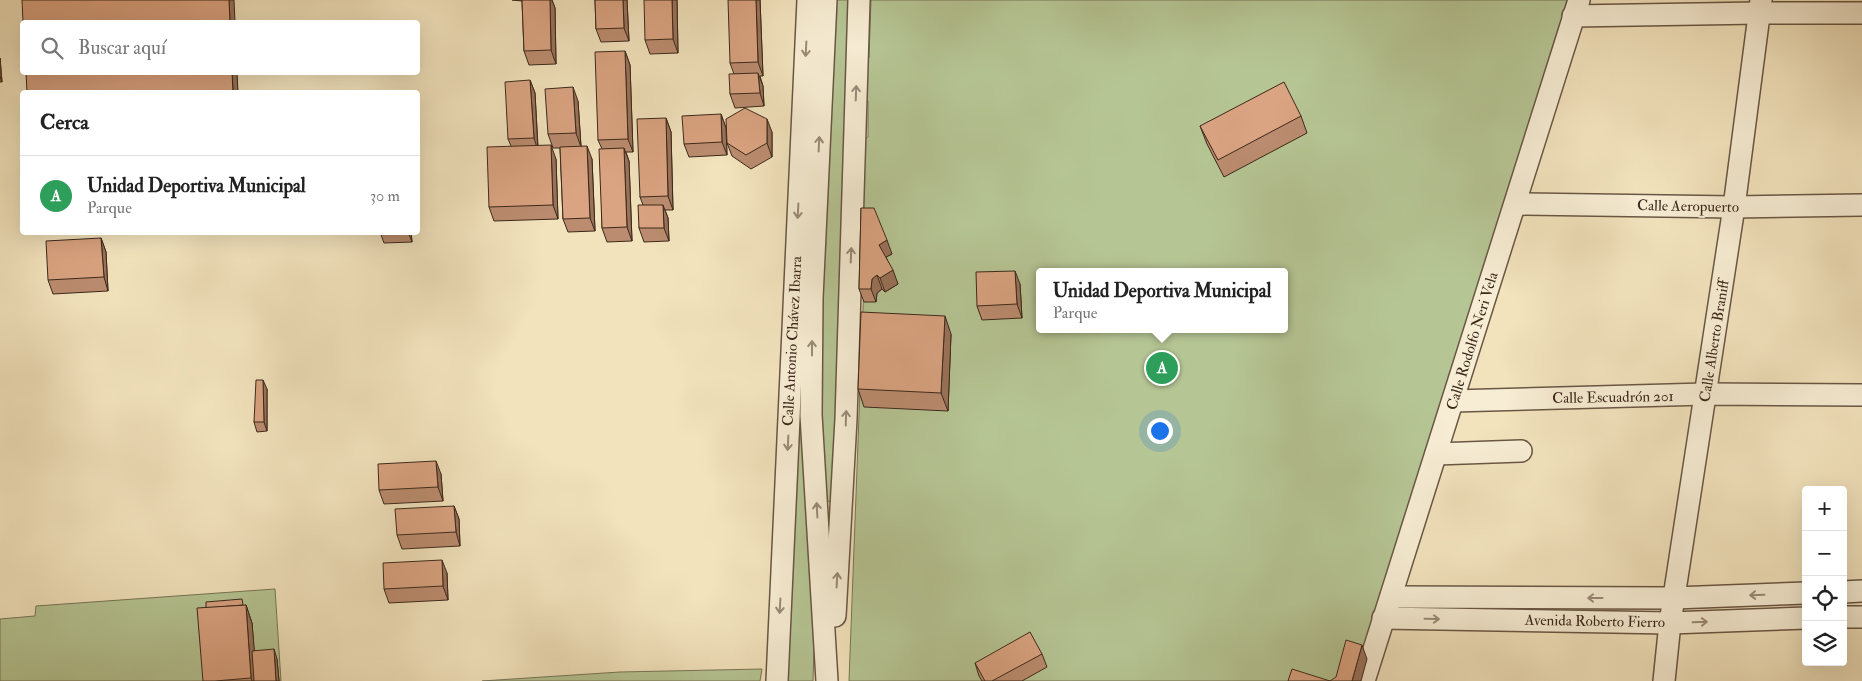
<!DOCTYPE html>
<html lang="es">
<meta charset="utf-8">
<style>
body{margin:0;font-family:"IM FELL Double Pica",serif;background:#f6f6f6;color:#222}
.controls{position:absolute;right:15px;bottom:15px;display:grid;overflow:hidden;border-radius:5px;box-shadow:0 5px 20px #0002}
.controls button{width:45px;height:45px;display:grid;place-items:center;padding:0;border:0;border-bottom:1px solid #e0e0e0;background:#fff;color:#222;font:25px sans-serif}
.you{position:absolute;left:1159px;top:430px;width:18px;height:18px;margin:-12px;border:4px solid #fff;border-radius:50%;background:#1a73e8;box-shadow:0 0 0 8px #1a73e833}
.badge{display:grid;place-items:center;width:32px;height:32px;border-radius:50%;background:#8f2418;color:#fff;font-size:16px;font-weight:700}
.pin{position:absolute;translate:-50% -50%;border:2px solid #fff;box-shadow:0 1px 5px #0006}
.popup{position:absolute;left:1036px;top:268px;width:252px;height:65px;box-sizing:border-box;display:grid;place-content:center;border-radius:5px;background:#fff;filter:drop-shadow(0 1px 4px #0005);font-size:16px;white-space:nowrap;color:#767676}
.popup b{font-size:19px;color:#222}
.popup::after{content:'';position:absolute;left:50%;top:100%;margin-left:-10px;border:10px solid transparent;border-top-color:#fff}
.list{margin:0;padding:0;list-style:none}
h2{display:flex;justify-content:space-between;align-items:center;height:65px;margin:0;padding:0 20px;font-size:21px}
h2 small{font-size:16px;font-weight:400;color:#767676}
.list li{display:grid;grid-template-columns:32px 1fr auto;gap:15px;align-items:center;box-sizing:border-box;height:80px;padding:0 20px;border-top:1px solid #e0e0e0}
.list b{display:block;font-size:19px;white-space:nowrap}
.list p{margin:0;font-size:16px;white-space:nowrap;color:#767676}
.list em{font-size:16px;font-style:normal;color:#767676}
.icon{flex:none;width:28px;height:28px;fill:none;stroke:currentColor;stroke-width:2;stroke-linecap:round;stroke-linejoin:round}
.map{position:relative;flex:none;width:1862px;height:681px;overflow:hidden}
.search{position:absolute;background:#fff;box-shadow:0 5px 20px #0002;left:20px;top:20px;width:400px;height:55px;display:flex;align-items:center;gap:12px;box-sizing:border-box;padding:0 18px;border-radius:5px;color:#767676;font-size:19px}
.panel{position:absolute;background:#fff;box-shadow:0 5px 20px #0002;left:20px;top:90px;width:400px;height:145px;border-radius:5px}
.map>svg:first-child{display:block}
.green{fill:#b6c594;stroke:#787658;fill-rule:evenodd}
.lines{fill:none;stroke-linecap:round;stroke-linejoin:round}
.minor-casing{stroke:#695744;stroke-width:24}
.minor{stroke:#f7edd4;stroke-width:21}
.wall{fill:#bb8c6f;stroke:#3b281b}
.shaded-wall{fill:#99725a;stroke:#3b281b}
.building{fill:#daa381;stroke:#3b281b}
.oneway{stroke:#998a78}
.labels{text-anchor:middle;stroke-width:4.5;stroke-linejoin:round;paint-order:stroke}
.street-label{font-size:15px;fill:#3b281b;stroke:#f7edd4}
</style>
<div class="map">
<svg width="1862" height="681" viewBox="0 0 1862 681">
<rect width="100%" height="100%" fill="#f2e3bd"/>
<filter id="stains"><feTurbulence type="fractalNoise" baseFrequency=".004" numOctaves="4"/><feColorMatrix values="0 0 0 0 .2 0 0 0 0 .09 0 0 0 0 .02 0 0 0 .5 -.17"/></filter>
<radialGradient id="worn" r=".72"><stop offset=".6" stop-color="#630" stop-opacity="0"/><stop offset="1" stop-color="#630" stop-opacity=".3"/></radialGradient>
<!-- green -->
<g class="green">
<polygon points="835,0 853,0 833,502 821,500 819,340"/>
<path d="M871,0H1581L1363,681H849L866,230L859,223L865,139L868,137V101H863L866,59L869,58ZM1040,272H1284V329H1040Z"/>
<polygon points="800,341 814,647 813,681 787,681"/>
<polygon points="275,589 281,681 0,681 0,619 35,616 36,606"/>
<polygon points="762,669 760,681 482,681 620,672"/>
</g>
<g class="lines">
<defs>
<g id="minor">
<polyline points="826,0 812,298 811,415 827,681"/>
<polyline points="1573,16 1759,13 1862,13"/>
<polyline points="1515,204 1734,207 1862,205"/>
<polyline points="1453,401 1705,394 1862,395"/>
<polyline points="1436,454 1521,451"/>
<polyline points="1843,592 1862,591"/>
<polyline points="1391,597 1674,598 1806,593"/>
<polyline points="835,616 846,419 859,0"/>
<polyline points="1843,617 1862,617"/>
<polyline points="1383,618 1670,623 1806,618"/>
<polyline points="777,681 808,0"/>
<polyline points="1364,681 1579,0"/>
<polyline points="1664,681 1670,623 1734,207 1761,0"/>
</g>
</defs>
<!-- minor casing -->
<use href="#minor" class="minor-casing"/>
<!-- minor -->
<use href="#minor" class="minor"/>
</g>
<!-- wall -->
<g class="wall">
<polygon points="512,0 552,0 555,8 556,64 529,65 524,51 522,1"/>
<polygon points="595,0 627,0 629,41 601,42 596,29"/>
<polygon points="677,0 678,53 650,54 645,40"/>
<polygon points="760,0 763,76 760,76 763,86 764,106 735,108 730,94 734,74 730,63"/>
<polygon points="625,51 630,65 633,152 626,152 629,161 632,241 607,242 602,228 602,149 598,140"/>
<polygon points="0,58 2,82 0,82"/>
<polygon points="530,80 535,93 538,146 556,159 558,219 494,221 489,207 511,146 508,139"/>
<polygon points="578,101 581,146 592,159 595,231 568,232 563,219 560,148 553,148 548,134"/>
<polygon points="721,114 726,128 727,155 689,157 684,144"/>
<polygon points="1301,116 1307,133 1224,177 1207,144 1200,126"/>
<polygon points="666,118 671,132 673,210 665,210 668,218 669,241 644,242 639,228 643,205 640,197"/>
<polygon points="772,132 772,157 751,169 732,156 727,143"/>
<polygon points="861,208 892,254 886,257 898,284 885,292 882,289 877,293 876,302 864,302 859,289"/>
<polygon points="212,232 232,232 232,233 213,234"/>
<polygon points="380,232 411,232 412,242 384,243"/>
<polygon points="101,238 106,252 108,291 53,294 48,280"/>
<polygon points="1020,284 1022,318 982,320 977,306"/>
<polygon points="951,334 948,411 864,407 858,389"/>
<polygon points="267,389 267,431 257,432 254,422"/>
<polygon points="441,474 443,501 384,504 379,490"/>
<polygon points="454,506 459,519 460,546 402,549 397,535"/>
<polygon points="447,573 448,600 389,603 384,589"/>
<polygon points="245,605 246,605 252,623 254,651 277,659 279,681 203,681"/>
<polygon points="1042,654 1047,667 1022,681 982,681 979,676 975,663"/>
</g>
<!-- shaded-wall -->
<g class="shaded-wall">
<polygon points="229,0 234,0 235,22 230,22"/>
<polygon points="550,0 552,0 555,8 556,64 551,50"/>
<polygon points="623,0 627,0 629,41 624,28"/>
<polygon points="672,0 677,0 678,53 673,39"/>
<polygon points="756,0 760,0 763,76 758,62"/>
<polygon points="625,51 630,65 633,152 628,139"/>
<polygon points="0,58 2,82 0,76"/>
<polygon points="232,72 237,72 238,92 233,92"/>
<polygon points="758,73 763,86 764,106 760,93"/>
<polygon points="530,80 535,93 538,151 534,138"/>
<polygon points="573,87 578,101 581,147 576,133"/>
<polygon points="721,114 726,128 727,155 722,142"/>
<polygon points="666,118 671,132 673,210 668,196"/>
<polygon points="767,119 772,132 772,157 767,143"/>
<polygon points="551,145 556,159 558,219 553,205"/>
<polygon points="587,146 592,159 595,231 590,218"/>
<polygon points="624,148 629,161 632,241 627,227"/>
<polygon points="663,205 668,218 669,241 664,228"/>
<polygon points="408,232 411,232 412,242"/>
<polygon points="101,238 106,252 108,291 104,277"/>
<polygon points="887,240 892,254 884,258 879,245"/>
<polygon points="893,270 898,284 885,292 880,278"/>
<polygon points="1015,271 1020,284 1022,318 1017,304"/>
<polygon points="877,275 882,289 877,293 876,302 871,289 872,279"/>
<polygon points="945,316 951,334 948,411 941,393"/>
<polygon points="263,380 267,389 267,431 264,422"/>
<polygon points="436,461 441,474 443,501 438,487"/>
<polygon points="454,506 459,519 460,546 456,532"/>
<polygon points="442,560 447,573 448,600 443,586"/>
<polygon points="246,605 252,623 257,681 252,681 251,678"/>
<polygon points="1362,645 1367,659 1361,681 1352,681"/>
<polygon points="274,649 277,659 279,681 276,681"/>
</g>
<!-- building -->
<g class="building">
<polygon points="22,0 229,0 230,22 23,22"/>
<polygon points="522,0 550,0 551,50 524,51"/>
<polygon points="595,0 623,0 624,28 596,29"/>
<polygon points="644,0 672,0 673,39 645,40"/>
<polygon points="728,0 756,0 758,62 730,63"/>
<polygon points="625,51 628,139 598,140 595,52"/>
<polygon points="26,72 232,72 233,92 27,92"/>
<polygon points="758,73 760,93 730,94 729,74"/>
<polygon points="530,80 534,138 508,139 505,82"/>
<polygon points="1284,82 1301,116 1218,160 1200,126"/>
<polygon points="573,87 576,133 548,134 545,89"/>
<polygon points="745,108 767,119 767,143 746,155 727,143 726,119"/>
<polygon points="721,114 722,142 684,144 682,116"/>
<polygon points="666,118 668,196 640,197 637,119"/>
<polygon points="551,145 553,205 489,207 487,147"/>
<polygon points="587,146 590,218 563,219 560,147"/>
<polygon points="624,148 627,227 602,228 599,149"/>
<polygon points="638,205 663,205 664,228 639,228"/>
<polygon points="861,208 874,208 887,240 879,245 893,270 880,278 877,275 872,279 871,289 859,289"/>
<polygon points="101,238 104,277 48,280 46,241"/>
<polygon points="1015,271 1017,304 977,306 976,272"/>
<polygon points="861,312 945,316 941,393 858,389"/>
<polygon points="256,380 263,380 264,422 254,422"/>
<polygon points="436,461 438,487 379,490 378,464"/>
<polygon points="454,506 456,532 397,535 395,509"/>
<polygon points="442,560 443,586 384,589 383,563"/>
<polygon points="242,599 243,605 206,608 206,602"/>
<polygon points="246,605 251,678 215,681 203,681 197,608"/>
<polygon points="1030,632 1042,654 992,681 985,681 975,663"/>
<polygon points="1346,640 1362,645 1352,681 1288,681 1292,669 1330,681 1336,677"/>
<polygon points="274,649 276,681 254,681 252,651"/>
</g>
<!-- one-way arrows -->
<defs><path id="oneway-shaft" d="M-6 0H5M1.5-3L5.5 0L1.5 3" fill="none" stroke-width="1.6" stroke-linecap="round" stroke-linejoin="round" transform="scale(1.25)"/></defs>
<g class="oneway">
<use href="#oneway-shaft" transform="translate(806 49) rotate(93)"/>
<use href="#oneway-shaft" transform="translate(856 93) rotate(-88)"/>
<use href="#oneway-shaft" transform="translate(819 144) rotate(-87)"/>
<use href="#oneway-shaft" transform="translate(798 211) rotate(93)"/>
<use href="#oneway-shaft" transform="translate(851 255) rotate(-88)"/>
<use href="#oneway-shaft" transform="translate(812 348) rotate(-90)"/>
<use href="#oneway-shaft" transform="translate(846 418) rotate(-88)"/>
<use href="#oneway-shaft" transform="translate(788 443) rotate(93)"/>
<use href="#oneway-shaft" transform="translate(817 510) rotate(-93)"/>
<use href="#oneway-shaft" transform="translate(837 580) rotate(-87)"/>
<use href="#oneway-shaft" transform="translate(1757 595) rotate(178)"/>
<use href="#oneway-shaft" transform="translate(1595 598) rotate(-180)"/>
<use href="#oneway-shaft" transform="translate(780 606) rotate(93)"/>
<use href="#oneway-shaft" transform="translate(1432 619) rotate(1)"/>
<use href="#oneway-shaft" transform="translate(1700 622) rotate(-2)"/>
</g>
<g class="labels">
<!-- street labels -->
<g class="street-label">
<text transform="translate(1688 206) rotate(1)" y="5">Calle Aeropuerto</text>
<text transform="translate(792 341) rotate(-87)" y="5">Calle Antonio Chávez Ibarra</text>
<text transform="translate(1472 341) rotate(-73)" y="5">Calle Rodolfo Neri Vela</text>
<text transform="translate(1714 341) rotate(-81)" y="5">Calle Alberto Braniff</text>
<text transform="translate(1613 397) rotate(-1)" y="5">Calle Escuadrón 201</text>
<text transform="translate(1595 621) rotate(1)" y="5">Avenida Roberto Fierro</text>
</g>
</g>
<rect width="100%" height="100%" filter="url(#stains)"/>
<rect width="100%" height="100%" fill="url(#worn)"/>
</svg>
<div class="controls">
<button>+</button>
<button>−</button>
<button><svg class="icon" aria-label="locate" viewBox="0 0 24 24"><circle cx="12" cy="12" r="6"/><path d="M12 2v4M12 18v4M2 12h4M18 12h4"/></svg></button>
<button><svg class="icon" aria-label="layers" viewBox="0 0 24 24"><path d="M12 4l9 5-9 5-9-5zM3 14l9 5 9-5"/></svg></button>
</div>
<div class="you"></div>
<div class="pin badge" style="left:1162px;top:368px;background:#2e9e5b">A</div>
<div class="popup"><b>Unidad Deportiva Municipal</b>Parque</div>
<div class="search"><svg class="icon" aria-label="search" viewBox="0 0 24 24"><circle cx="10" cy="10" r="6"/><path d="M15 15l6 6"/></svg>Buscar aquí</div>
<section class="panel">
<h2>Cerca<small></small></h2>
<ul class="list">
<li><span class="badge" style="background:#2e9e5b">A</span><div><b>Unidad Deportiva Municipal</b><p>Parque</p></div><em>30 m</em></li>
</ul>
</section>
</div>
